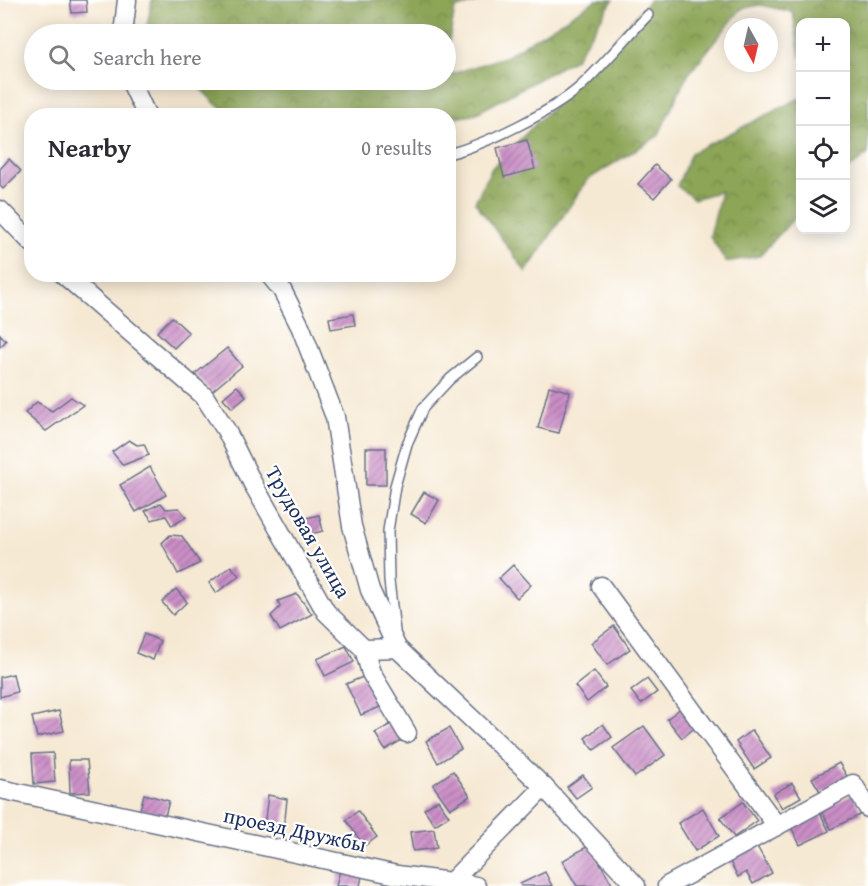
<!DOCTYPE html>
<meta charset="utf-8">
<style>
body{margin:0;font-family:"Gentium Book Plus",serif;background:#f7f7f7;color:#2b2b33}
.controls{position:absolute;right:18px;top:18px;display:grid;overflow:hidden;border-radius:12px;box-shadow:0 3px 15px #0003}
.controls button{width:54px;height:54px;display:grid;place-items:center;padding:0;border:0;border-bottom:2px solid #e1e1e2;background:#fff;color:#2b2b33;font:30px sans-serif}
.compass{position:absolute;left:724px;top:18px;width:54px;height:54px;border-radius:50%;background:#fff;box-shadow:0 3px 15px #0003;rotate:172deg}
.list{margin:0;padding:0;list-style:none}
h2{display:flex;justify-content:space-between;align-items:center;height:78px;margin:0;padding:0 24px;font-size:26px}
h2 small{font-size:20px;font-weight:400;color:#7c7c81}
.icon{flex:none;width:33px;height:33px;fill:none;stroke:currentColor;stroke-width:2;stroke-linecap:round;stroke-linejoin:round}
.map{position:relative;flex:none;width:868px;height:886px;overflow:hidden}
.search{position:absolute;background:#fff;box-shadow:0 3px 15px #0003;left:24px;top:24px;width:432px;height:66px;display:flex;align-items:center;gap:15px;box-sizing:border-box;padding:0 21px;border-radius:33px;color:#7c7c81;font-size:22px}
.panel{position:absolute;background:#fff;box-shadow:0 3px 15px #0003;left:24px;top:108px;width:432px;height:174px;border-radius:24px}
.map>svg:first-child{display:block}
.forest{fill:url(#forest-crowns);stroke:#546a5a;stroke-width:1.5}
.building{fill:url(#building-hatch)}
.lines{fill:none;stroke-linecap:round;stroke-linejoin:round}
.lane-casing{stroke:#687087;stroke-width:12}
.street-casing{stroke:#687087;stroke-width:21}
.lane{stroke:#fff;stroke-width:9}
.street{stroke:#fff;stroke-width:18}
.labels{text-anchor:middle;stroke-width:4.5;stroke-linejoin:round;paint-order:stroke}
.street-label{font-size:21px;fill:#1b2f5e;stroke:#fff}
</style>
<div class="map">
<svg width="868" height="886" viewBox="0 0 868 886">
<defs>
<pattern id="forest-crowns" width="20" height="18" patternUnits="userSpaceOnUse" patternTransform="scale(1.5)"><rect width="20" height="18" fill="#8ca556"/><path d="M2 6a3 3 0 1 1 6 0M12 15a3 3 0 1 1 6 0" fill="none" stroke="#72874a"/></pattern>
<pattern id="building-hatch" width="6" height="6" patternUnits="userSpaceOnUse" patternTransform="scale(1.5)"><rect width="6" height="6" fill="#cb8fc6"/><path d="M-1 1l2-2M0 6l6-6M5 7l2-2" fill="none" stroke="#a475a4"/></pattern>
</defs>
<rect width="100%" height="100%" fill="#fff"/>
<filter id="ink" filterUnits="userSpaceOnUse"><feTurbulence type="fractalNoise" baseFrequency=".0167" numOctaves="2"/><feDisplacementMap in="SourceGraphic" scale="12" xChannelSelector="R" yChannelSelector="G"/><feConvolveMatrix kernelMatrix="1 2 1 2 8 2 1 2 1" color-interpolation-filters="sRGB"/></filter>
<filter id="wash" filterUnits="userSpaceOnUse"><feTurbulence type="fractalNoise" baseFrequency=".008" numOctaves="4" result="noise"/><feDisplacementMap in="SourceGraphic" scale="24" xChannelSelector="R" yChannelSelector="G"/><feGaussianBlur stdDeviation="1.35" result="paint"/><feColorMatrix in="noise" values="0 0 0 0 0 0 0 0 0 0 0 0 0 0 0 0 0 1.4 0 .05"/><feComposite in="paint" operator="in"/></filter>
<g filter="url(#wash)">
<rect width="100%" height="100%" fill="#f6e9d3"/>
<!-- forest -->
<g class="forest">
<polygon points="152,0 485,0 455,9 446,57 446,34 149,34 146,32"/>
<polygon points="596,0 613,0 575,59 473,115 449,119 448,116 240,115 218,106 192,80 446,80 446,76 507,56"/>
<polygon points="650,0 868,0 868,154 846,171 846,22 800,22 800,58 793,12 760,5 741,9 687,76 658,136 587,180 526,272 475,202 492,168 562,97"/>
<polygon points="800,98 800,212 759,256 726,262 710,236 721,191 694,199 677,186 691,153"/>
</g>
<g id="blocks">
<!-- building -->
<g class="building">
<polygon points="70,0 86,0 87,12 72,13"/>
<polygon points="527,140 535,169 504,177 497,148"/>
<polygon points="9,159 21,171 3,189 0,186 0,169"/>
<polygon points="655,165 671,179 654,198 638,184"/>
<polygon points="353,314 355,325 331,329 329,318"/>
<polygon points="172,317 189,333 174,348 157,332"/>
<polygon points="0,334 6,341 0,347"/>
<polygon points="227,348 242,366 211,392 195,374"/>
<polygon points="237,386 246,396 232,408 223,398"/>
<polygon points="549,386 570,392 559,433 538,428"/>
<polygon points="71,397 83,405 46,431 25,413 37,402 52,411"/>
<polygon points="129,440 137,445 144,444 149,455 123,465 112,452"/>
<rect x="366" y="448" width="20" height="37"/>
<polygon points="150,467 166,495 136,512 120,485"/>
<polygon points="424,492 439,500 426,523 411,514"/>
<polygon points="161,503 166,509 179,508 186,517 172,526 166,516 152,520 145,511"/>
<polygon points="319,515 323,531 306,535 302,519"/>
<polygon points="170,535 182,536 200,563 178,574 162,543"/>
<polygon points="513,565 531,585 517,598 499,578"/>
<polygon points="231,566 239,576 216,593 209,583"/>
<polygon points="176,589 187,602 173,615 162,602"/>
<polygon points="297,594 312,614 280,631 271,616 280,607 278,601"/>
<polygon points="614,626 630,649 607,665 591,643"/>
<polygon points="144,634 160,641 153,660 136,653"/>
<polygon points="346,646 354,662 325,676 317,659"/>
<polygon points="594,671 606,687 587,702 575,686"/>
<polygon points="13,674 17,692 0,697 0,677"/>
<polygon points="365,676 380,707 361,715 346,684"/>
<polygon points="647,679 657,692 641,704 631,691"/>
<polygon points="682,707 697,726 682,738 667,719"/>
<polygon points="59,711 64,731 37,737 32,717"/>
<polygon points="393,723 402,740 385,750 375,733"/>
<polygon points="603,724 612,737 594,750 585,738"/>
<polygon points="644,726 665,755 635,777 613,748"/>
<polygon points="449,728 461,749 438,763 426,741"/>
<polygon points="752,730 771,758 754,769 736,742"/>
<polygon points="53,753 55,782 34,784 32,754"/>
<polygon points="69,760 87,760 90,792 70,793"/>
<polygon points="839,763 848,778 821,793 812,778"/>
<polygon points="453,771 470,796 450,809 433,785"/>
<polygon points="583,775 592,787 576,798 567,787"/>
<polygon points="792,783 801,797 782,808 773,794"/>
<polygon points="144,794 169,801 165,816 140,810"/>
<polygon points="853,794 862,814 831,829 821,810"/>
<polygon points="268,795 287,799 284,829 264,826"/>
<polygon points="438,800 449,816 435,825 424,809"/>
<polygon points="743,802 757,821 734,837 720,818"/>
<polygon points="703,808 719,836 695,851 678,823"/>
<polygon points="358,811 377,837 364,846 346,820"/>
<polygon points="819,811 829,831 800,845 790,825"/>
<polygon points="434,829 437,848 413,851 410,832"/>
<polygon points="755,843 772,873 753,884 746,872 738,877 728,858"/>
<polygon points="590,845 613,886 577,886 562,861"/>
<polygon points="340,870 362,876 360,886 336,886"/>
<polygon points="545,872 552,886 521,886 520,884"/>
</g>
</g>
</g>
<g filter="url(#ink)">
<use href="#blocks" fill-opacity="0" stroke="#687087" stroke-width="1.5"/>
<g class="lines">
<defs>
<g id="lane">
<path d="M448,154C486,144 552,112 581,86C604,64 626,38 648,15"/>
<polyline points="395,631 389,581 388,531 395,486 407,444 423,408 450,379 477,357"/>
</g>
<g id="street">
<polyline points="123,34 127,0"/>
<polyline points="130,80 147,116"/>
<polyline points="0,210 32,243"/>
<polyline points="63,274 204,396 226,430 253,484 326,612 364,649 397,648 544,787 636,886"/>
<polyline points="269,274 282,290 301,328 335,417 352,526 370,590 397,648"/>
<polyline points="601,586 777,826"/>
<polyline points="364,649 371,673 407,733"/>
<polyline points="0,789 397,875 451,882 544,787"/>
<polyline points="451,882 476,886"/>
<polyline points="667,886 853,784 868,808"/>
</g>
</defs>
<!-- lane casing -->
<use href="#lane" class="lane-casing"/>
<!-- street casing -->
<use href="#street" class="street-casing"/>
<!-- lane -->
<use href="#lane" class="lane"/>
<!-- street -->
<use href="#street" class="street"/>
</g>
</g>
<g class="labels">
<!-- street labels -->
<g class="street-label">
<text transform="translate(308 532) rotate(60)" y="7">Трудовая улица</text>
<text transform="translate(295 830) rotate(12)" y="7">проезд Дружбы</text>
</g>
</g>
</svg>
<div class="controls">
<button>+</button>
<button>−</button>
<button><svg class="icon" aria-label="locate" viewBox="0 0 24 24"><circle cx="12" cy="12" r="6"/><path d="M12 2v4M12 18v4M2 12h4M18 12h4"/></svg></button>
<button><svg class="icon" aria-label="layers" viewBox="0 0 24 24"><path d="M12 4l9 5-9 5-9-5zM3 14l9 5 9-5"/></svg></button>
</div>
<svg class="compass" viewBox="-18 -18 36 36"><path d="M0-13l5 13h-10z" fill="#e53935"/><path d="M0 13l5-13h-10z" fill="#7c7c81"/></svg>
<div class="search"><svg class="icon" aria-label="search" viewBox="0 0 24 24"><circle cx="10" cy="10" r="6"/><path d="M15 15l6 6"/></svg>Search here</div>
<section class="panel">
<h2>Nearby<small>0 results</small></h2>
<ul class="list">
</ul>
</section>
</div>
